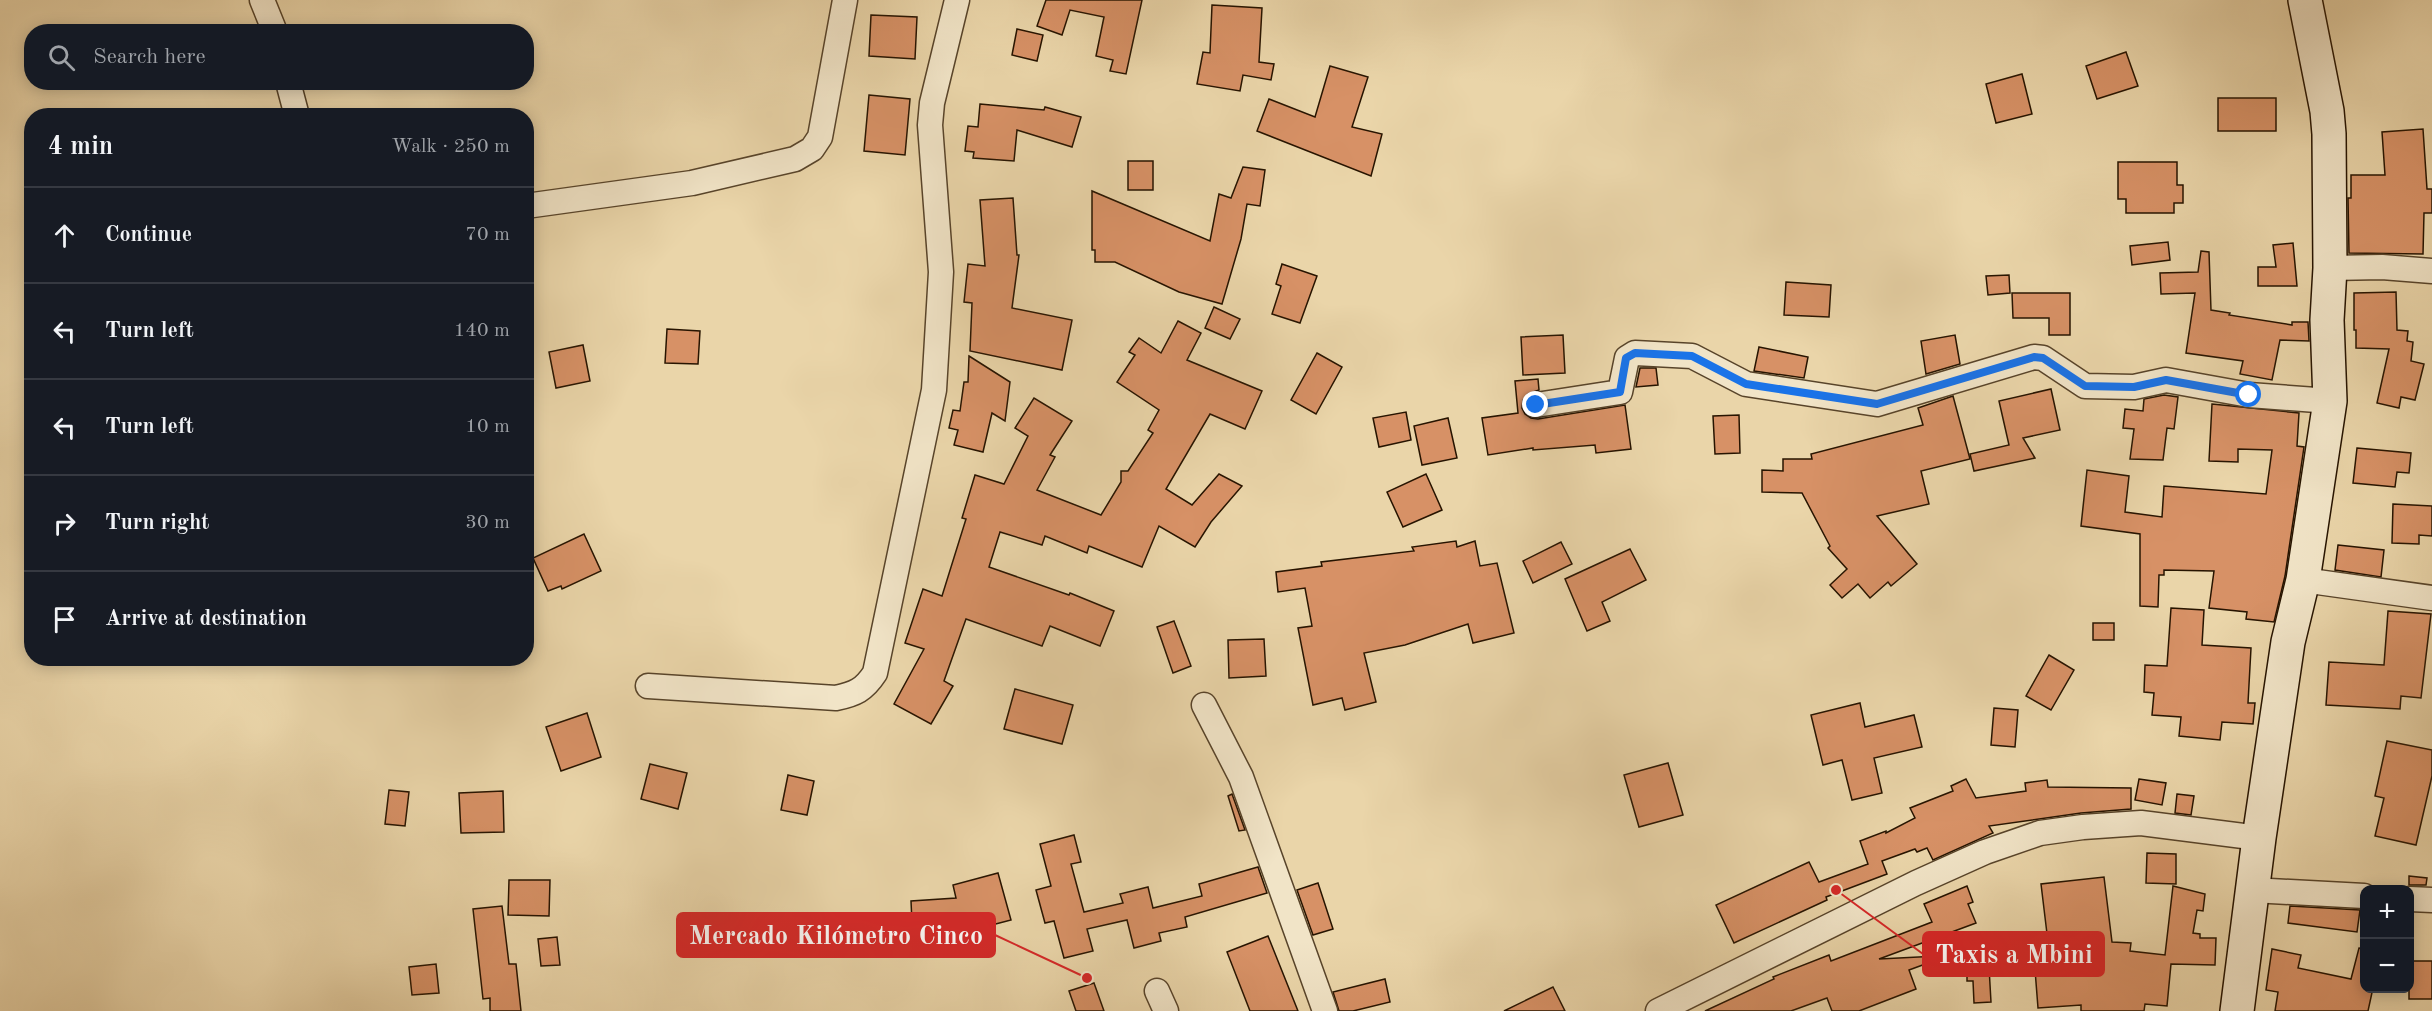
<!DOCTYPE html>
<meta charset="utf-8">
<style>
body{margin:0;font-family:"Old Standard TT",serif;background:#242831;color:#f1f3f6}
.controls{position:absolute;right:18px;bottom:18px;display:grid;overflow:hidden;border-radius:12px;box-shadow:0 3px 15px #0003}
.controls button{width:54px;height:54px;display:grid;place-items:center;padding:0;border:0;border-bottom:2px solid #363941;background:#171b24;color:#f1f3f6;font:30px sans-serif}
.stop{position:absolute;width:18px;height:18px;margin:-14px;border:4px solid #1a73e8;border-radius:50%;background:#fff}
.stop.end{background:#1a73e8;border-color:#fff;box-shadow:0 2px 6px #0008}
.list{margin:0;padding:0;list-style:none}
h2{display:flex;justify-content:space-between;align-items:center;height:78px;margin:0;padding:0 24px;font-size:26px}
h2 small{font-size:20px;font-weight:400;color:#9ea1a6}
.list li{display:grid;grid-template-columns:39px 1fr auto;gap:18px;align-items:center;box-sizing:border-box;height:96px;padding:0 24px;border-top:2px solid #363941}
.list b{display:block;font-size:22px;white-space:nowrap}
.list em{font-size:20px;font-style:normal;color:#9ea1a6}
.icon{flex:none;width:33px;height:33px;fill:none;stroke:currentColor;stroke-width:2;stroke-linecap:round;stroke-linejoin:round}
.map{position:relative;flex:none;width:2432px;height:1011px;overflow:hidden}
.search{position:absolute;background:#171b24;box-shadow:0 3px 15px #0003;left:24px;top:24px;width:510px;height:66px;display:flex;align-items:center;gap:15px;box-sizing:border-box;padding:0 21px;border-radius:24px;color:#9ea1a6;font-size:22px}
.panel{position:absolute;background:#171b24;box-shadow:0 3px 15px #0003;left:24px;top:108px;width:510px;height:558px;border-radius:24px}
.map>svg:first-child{display:block}
.building{fill:#d79166;stroke:#271400;stroke-width:1.5}
.lines{fill:none;stroke-linecap:round;stroke-linejoin:round}
.street-casing{stroke:#58442a;stroke-width:27}
.secondary-casing{stroke:#271400;stroke-width:36}
.street{stroke:#f1e4c7;stroke-width:24}
.secondary{stroke:#f1e4c7;stroke-width:33}
.route{stroke:#1a73e8;stroke-width:8}
.leader{fill:none;stroke:#d62828;stroke-width:2}
.callout-dot{fill:#d62828;stroke:#f1e4c7;stroke-width:2}
.callout{fill:#d62828;stroke:#d62828;stroke-width:2}
.callout-label{font-size:26px;text-anchor:middle;font-weight:bold;fill:#fff}
</style>
<div class="map">
<svg width="2432" height="1011" viewBox="0 0 2432 1011">
<rect width="100%" height="100%" fill="#ead5a9"/>
<filter id="stains"><feTurbulence type="fractalNoise" baseFrequency=".00333" numOctaves="4"/><feColorMatrix values="0 0 0 0 .2 0 0 0 0 .09 0 0 0 0 .02 0 0 0 .5 -.17"/></filter>
<radialGradient id="worn" r=".72"><stop offset=".6" stop-color="#630" stop-opacity="0"/><stop offset="1" stop-color="#630" stop-opacity=".3"/></radialGradient>
<!-- building -->
<g class="building">
<polygon points="1046,0 1142,0 1126,74 1110,71 1113,60 1096,56 1104,17 1070,10 1062,35 1037,26"/>
<polygon points="1212,5 1262,8 1259,62 1274,64 1271,80 1243,75 1240,91 1197,84 1203,52 1210,53"/>
<polygon points="871,15 917,17 915,59 869,56"/>
<polygon points="1017,29 1043,35 1037,61 1012,55"/>
<polygon points="2126,52 2138,86 2097,99 2086,66"/>
<polygon points="1330,66 1368,77 1352,127 1382,134 1371,176 1257,131 1269,99 1315,117"/>
<polygon points="2022,74 2032,114 1996,123 1986,84"/>
<polygon points="869,95 910,99 905,155 864,151"/>
<rect x="2218" y="98" width="58" height="33"/>
<polygon points="980,104 1044,110 1045,107 1081,117 1072,147 1017,130 1014,161 973,158 974,152 965,151 968,126 978,127"/>
<polygon points="2423,129 2427,189 2432,189 2432,213 2424,213 2423,254 2349,253 2348,198 2351,198 2351,175 2385,175 2382,132"/>
<rect x="1128" y="161" width="25" height="29"/>
<polygon points="2118,162 2177,162 2177,185 2183,185 2183,203 2174,203 2174,213 2126,213 2126,199 2118,199"/>
<polygon points="1243,167 1265,170 1260,206 1247,204 1241,239 1222,304 1179,292 1115,262 1095,262 1095,250 1092,250 1092,191 1210,241 1219,194 1231,198"/>
<polygon points="1013,198 1017,255 1019,255 1012,308 1072,320 1062,370 970,351 972,303 964,302 968,264 985,266 980,200"/>
<polygon points="2168,242 2170,260 2132,265 2130,246"/>
<polygon points="2293,243 2297,286 2258,286 2258,267 2276,267 2273,245"/>
<polygon points="2201,251 2209,252 2211,310 2230,313 2229,315 2292,325 2292,322 2308,322 2309,341 2280,340 2272,380 2240,374 2243,361 2186,353 2195,293 2161,294 2160,273 2198,272"/>
<polygon points="1282,264 1317,276 1300,323 1272,314 1281,286 1276,284"/>
<polygon points="2009,275 2010,293 1988,295 1986,276"/>
<polygon points="1786,282 1831,285 1829,317 1784,315"/>
<polygon points="2396,292 2397,330 2408,331 2407,341 2413,342 2411,361 2424,364 2415,400 2401,397 2399,408 2377,403 2389,349 2356,348 2356,330 2354,330 2354,293"/>
<polygon points="2012,293 2070,293 2070,335 2049,335 2049,318 2013,318"/>
<polygon points="1214,307 1240,319 1230,339 1205,328"/>
<polygon points="1178,321 1201,333 1187,360 1262,391 1245,429 1210,414 1166,489 1192,505 1219,474 1242,486 1211,522 1195,547 1159,526 1142,567 1089,546 1087,553 1045,536 1042,545 1000,532 989,567 1069,595 1070,593 1114,611 1100,646 1050,626 1042,646 966,619 944,681 953,686 931,724 894,704 924,649 905,643 923,589 942,596 966,519 962,518 975,475 1004,484 1028,436 1015,428 1034,398 1072,421 1050,455 1055,457 1037,490 1101,515 1121,482 1121,471 1128,471 1153,433 1148,430 1159,410 1117,382 1135,355 1129,352 1139,338 1161,353"/>
<polygon points="667,329 700,331 698,364 665,363"/>
<polygon points="1563,335 1565,373 1523,375 1521,337"/>
<polygon points="1955,335 1960,364 1926,374 1921,341"/>
<polygon points="583,345 590,381 556,388 549,352"/>
<polygon points="1759,347 1808,357 1804,378 1754,371"/>
<polygon points="1317,353 1342,367 1316,414 1291,400"/>
<polygon points="969,356 1010,382 1005,421 992,413 983,452 954,445 958,430 949,428 953,410 960,411 964,382 968,382"/>
<polygon points="1640,368 1656,368 1658,385 1636,387"/>
<polygon points="1538,379 1539,390 1528,394 1523,400 1522,408 1525,414 1531,418 1538,419 1625,405 1631,449 1596,453 1595,445 1533,450 1533,448 1488,455 1482,418 1518,413 1515,381"/>
<polygon points="2051,389 2060,430 2023,438 2035,458 1974,471 1970,454 2009,445 1999,401"/>
<polygon points="2164,395 2178,397 2174,429 2167,428 2163,460 2130,459 2134,429 2123,428 2125,409 2143,411 2144,399"/>
<polygon points="1953,396 1970,459 1921,471 1929,504 1877,516 1917,564 1891,586 1888,582 1870,598 1858,584 1842,598 1830,585 1847,569 1828,548 1830,546 1802,493 1762,492 1762,470 1783,471 1783,459 1812,459 1811,454 1923,425 1918,408"/>
<polygon points="2212,404 2299,413 2297,446 2304,447 2285,576 2274,622 2246,619 2247,612 2209,608 2214,571 2164,570 2164,575 2159,575 2158,607 2140,606 2140,534 2081,526 2087,470 2129,476 2125,512 2162,517 2164,486 2266,494 2272,450 2238,449 2238,462 2209,461"/>
<polygon points="1406,412 1411,440 1379,447 1373,418"/>
<polygon points="1739,415 1740,453 1715,454 1713,416"/>
<polygon points="1448,418 1457,458 1422,465 1414,426"/>
<polygon points="2357,448 2411,453 2409,473 2397,472 2395,487 2353,483"/>
<polygon points="1426,474 1442,510 1403,527 1387,492"/>
<polygon points="2393,504 2432,506 2432,536 2419,535 2419,544 2392,543"/>
<polygon points="584,534 601,571 562,589 561,586 548,591 533,558"/>
<polygon points="1456,541 1457,547 1475,541 1480,566 1497,563 1514,633 1473,643 1468,624 1405,645 1364,653 1376,702 1345,710 1342,698 1313,705 1298,628 1312,626 1305,588 1278,592 1276,572 1322,566 1321,562 1414,551 1412,547"/>
<polygon points="1561,542 1572,564 1533,583 1523,561"/>
<polygon points="2338,545 2384,550 2381,577 2335,570"/>
<polygon points="1630,549 1646,580 1602,602 1610,621 1587,631 1565,579"/>
<polygon points="2171,608 2204,610 2202,645 2251,648 2248,703 2255,703 2253,724 2222,722 2220,740 2179,736 2181,717 2152,715 2154,693 2144,692 2145,665 2167,666"/>
<polygon points="2388,611 2431,614 2421,698 2401,696 2400,709 2326,705 2329,662 2384,665"/>
<polygon points="1174,621 1191,666 1173,673 1157,627"/>
<rect x="2093" y="623" width="21" height="17"/>
<polygon points="1264,639 1266,676 1229,678 1228,640"/>
<polygon points="2049,655 2074,670 2051,710 2026,696"/>
<polygon points="1015,689 1073,705 1062,744 1004,729"/>
<polygon points="1860,703 1865,727 1914,715 1922,747 1874,758 1882,793 1852,800 1842,760 1823,765 1811,715"/>
<polygon points="1994,708 2018,710 2015,747 1991,745"/>
<polygon points="587,713 601,757 561,771 546,727"/>
<polygon points="2387,741 2432,750 2432,776 2416,845 2375,836 2384,798 2375,796"/>
<polygon points="1668,763 1683,815 1639,827 1624,775"/>
<polygon points="650,764 687,773 678,809 641,799"/>
<polygon points="788,775 814,781 807,815 781,810"/>
<polygon points="1966,779 1976,798 2026,791 2025,783 2047,780 2048,787 2131,788 2131,809 2081,813 1989,826 1993,833 1933,860 1927,848 1917,852 1915,849 1882,861 1887,874 1826,897 1827,900 1734,943 1716,905 1809,862 1819,882 1868,864 1860,841 1886,831 1886,833 1915,818 1910,808 1953,791 1951,786"/>
<polygon points="2139,779 2166,783 2162,805 2135,800"/>
<polygon points="389,790 409,792 405,826 385,824"/>
<polygon points="503,791 504,832 461,833 459,793"/>
<polygon points="1232,794 1245,830 1239,831 1228,796"/>
<polygon points="2177,794 2194,796 2191,815 2175,813"/>
<polygon points="1074,835 1081,862 1071,864 1084,912 1123,903 1120,894 1148,887 1153,908 1202,896 1199,884 1258,867 1267,893 1185,917 1187,927 1159,933 1161,941 1134,948 1127,920 1087,929 1093,951 1064,958 1054,921 1045,923 1036,890 1051,886 1040,844"/>
<polygon points="2147,853 2176,854 2176,884 2146,883"/>
<polygon points="998,873 1011,920 965,932 962,920 912,923 911,901 956,898 953,885"/>
<polygon points="2409,876 2427,878 2426,885 2409,885"/>
<polygon points="2104,877 2112,942 2131,943 2130,951 2165,955 2173,886 2205,894 2203,911 2197,910 2193,933 2200,934 2200,938 2216,938 2215,965 2171,964 2167,1006 2145,1004 2144,1011 2081,1011 2081,1005 2038,1008 2033,944 2048,942 2041,884"/>
<polygon points="509,880 550,880 549,916 508,915"/>
<polygon points="1318,883 1333,929 1313,935 1297,890"/>
<polygon points="1967,886 1973,902 1968,904 1976,923 1879,959 1938,956 1939,959 1909,970 1916,989 1859,1011 1832,1011 1827,998 1791,1011 1705,1011 1774,979 1773,977 1829,955 1831,961 1932,922 1924,904"/>
<polygon points="502,906 509,964 516,964 521,1011 490,1011 490,998 483,999 473,909"/>
<polygon points="2290,906 2360,910 2357,932 2288,923"/>
<polygon points="1268,936 1298,1011 1250,1011 1227,952"/>
<polygon points="557,937 560,965 541,966 538,939"/>
<polygon points="2359,948 2364,949 2364,988 2373,988 2368,1011 2275,1011 2278,992 2266,990 2272,949 2301,955 2298,968 2351,979"/>
<polygon points="2011,951 2012,965 1989,967 1991,1002 1974,1003 1973,981 1967,981 1967,970 1958,971 1957,954"/>
<rect x="2409" y="961" width="23" height="38"/>
<polygon points="436,964 439,993 412,995 409,967"/>
<polygon points="1385,979 1390,1002 1353,1011 1339,1011 1333,992"/>
<polygon points="1094,983 1104,1011 1076,1011 1069,991"/>
<polygon points="1553,987 1565,1011 1504,1011"/>
</g>
<g class="lines">
<defs>
<g id="street">
<polyline points="262,0 275,32"/>
<polyline points="288,82 297,116"/>
<polyline points="526,206 692,183 795,159 812,149 820,137 845,0"/>
<polyline points="2330,268 2382,267 2432,271"/>
<polyline points="1536,405 1620,392 1627,358 1635,353 1692,356 1746,384 1877,404 2034,357 2043,358 2085,386 2134,387 2166,380 2249,395 2330,401"/>
<polyline points="2303,580 2432,598"/>
<path d="M648,686L836,698C855,694 864,690 875,673L934,390L941,272L930,125L932,103L957,0"/>
<polyline points="1204,705 1241,777 1325,1011"/>
<polyline points="2252,890 2364,896"/>
<polyline points="2410,899 2432,900"/>
<polyline points="1157,991 1166,1011"/>
<polyline points="1658,1011 1916,883 1985,852 2040,833 2083,827 2141,823 2259,838"/>
</g>
<polyline id="secondary" points="2237,1011 2259,838 2288,642 2303,580 2330,401 2327,320 2330,268 2329,134 2327,111 2305,0"/>
</defs>
<!-- street casing -->
<use href="#street" class="street-casing"/>
<!-- secondary casing -->
<use href="#secondary" class="secondary-casing"/>
<!-- street -->
<use href="#street" class="street"/>
<!-- secondary -->
<use href="#secondary" class="secondary"/>
</g>
<g class="lines">
<!-- route -->
<polyline class="route" points="1536,405 1620,392 1626,358 1635,353 1692,356 1746,384 1877,404 2034,357 2043,358 2085,386 2134,387 2166,380 2249,395"/>
</g>
<!-- callouts -->
<path class="leader" d="M1087 978L995 935M1836 890L1923 954"/>
<g class="callout-dot">
<circle cx="1087" cy="978" r="6"/>
<circle cx="1836" cy="890" r="6"/>
</g>
<g class="callout">
<rect x="677" y="913" width="318" height="44" rx="6"/>
<rect x="1923" y="932" width="181" height="44" rx="6"/>
</g>
<g class="callout-label">
<text x="836" y="944">Mercado Kilómetro Cinco</text>
<text x="2014" y="963">Taxis a Mbini</text>
</g>
<rect width="100%" height="100%" filter="url(#stains)"/>
<rect width="100%" height="100%" fill="url(#worn)"/>
</svg>
<div class="controls">
<button>+</button>
<button>−</button>
</div>
<div class="stop" style="left:2249px;top:395px"></div>
<div class="stop end" style="left:1536px;top:405px"></div>
<div class="search"><svg class="icon" aria-label="search" viewBox="0 0 24 24"><circle cx="10" cy="10" r="6"/><path d="M15 15l6 6"/></svg>Search here</div>
<section class="panel">
<h2>4 min<small>Walk · 250 m</small></h2>
<ul class="list">
<li><svg class="icon" aria-label="ahead" viewBox="0 0 24 24"><path d="M12 20V5M6 11l6-6 6 6"/></svg><div><b>Continue</b></div><em>70 m</em></li>
<li><svg class="icon" aria-label="left" viewBox="0 0 24 24"><path d="M17 20v-9H6M10 6l-5 5 5 5"/></svg><div><b>Turn left</b></div><em>140 m</em></li>
<li><svg class="icon" aria-label="left" viewBox="0 0 24 24"><path d="M17 20v-9H6M10 6l-5 5 5 5"/></svg><div><b>Turn left</b></div><em>10 m</em></li>
<li><svg class="icon" aria-label="right" viewBox="0 0 24 24"><path d="M7 20v-9h11M14 6l5 5-5 5"/></svg><div><b>Turn right</b></div><em>30 m</em></li>
<li><svg class="icon" aria-label="arrive" viewBox="0 0 24 24"><path d="M6 21V4h12l-3 4 3 4H6"/></svg><div><b>Arrive at destination</b></div></li>
</ul>
</section>
</div>
